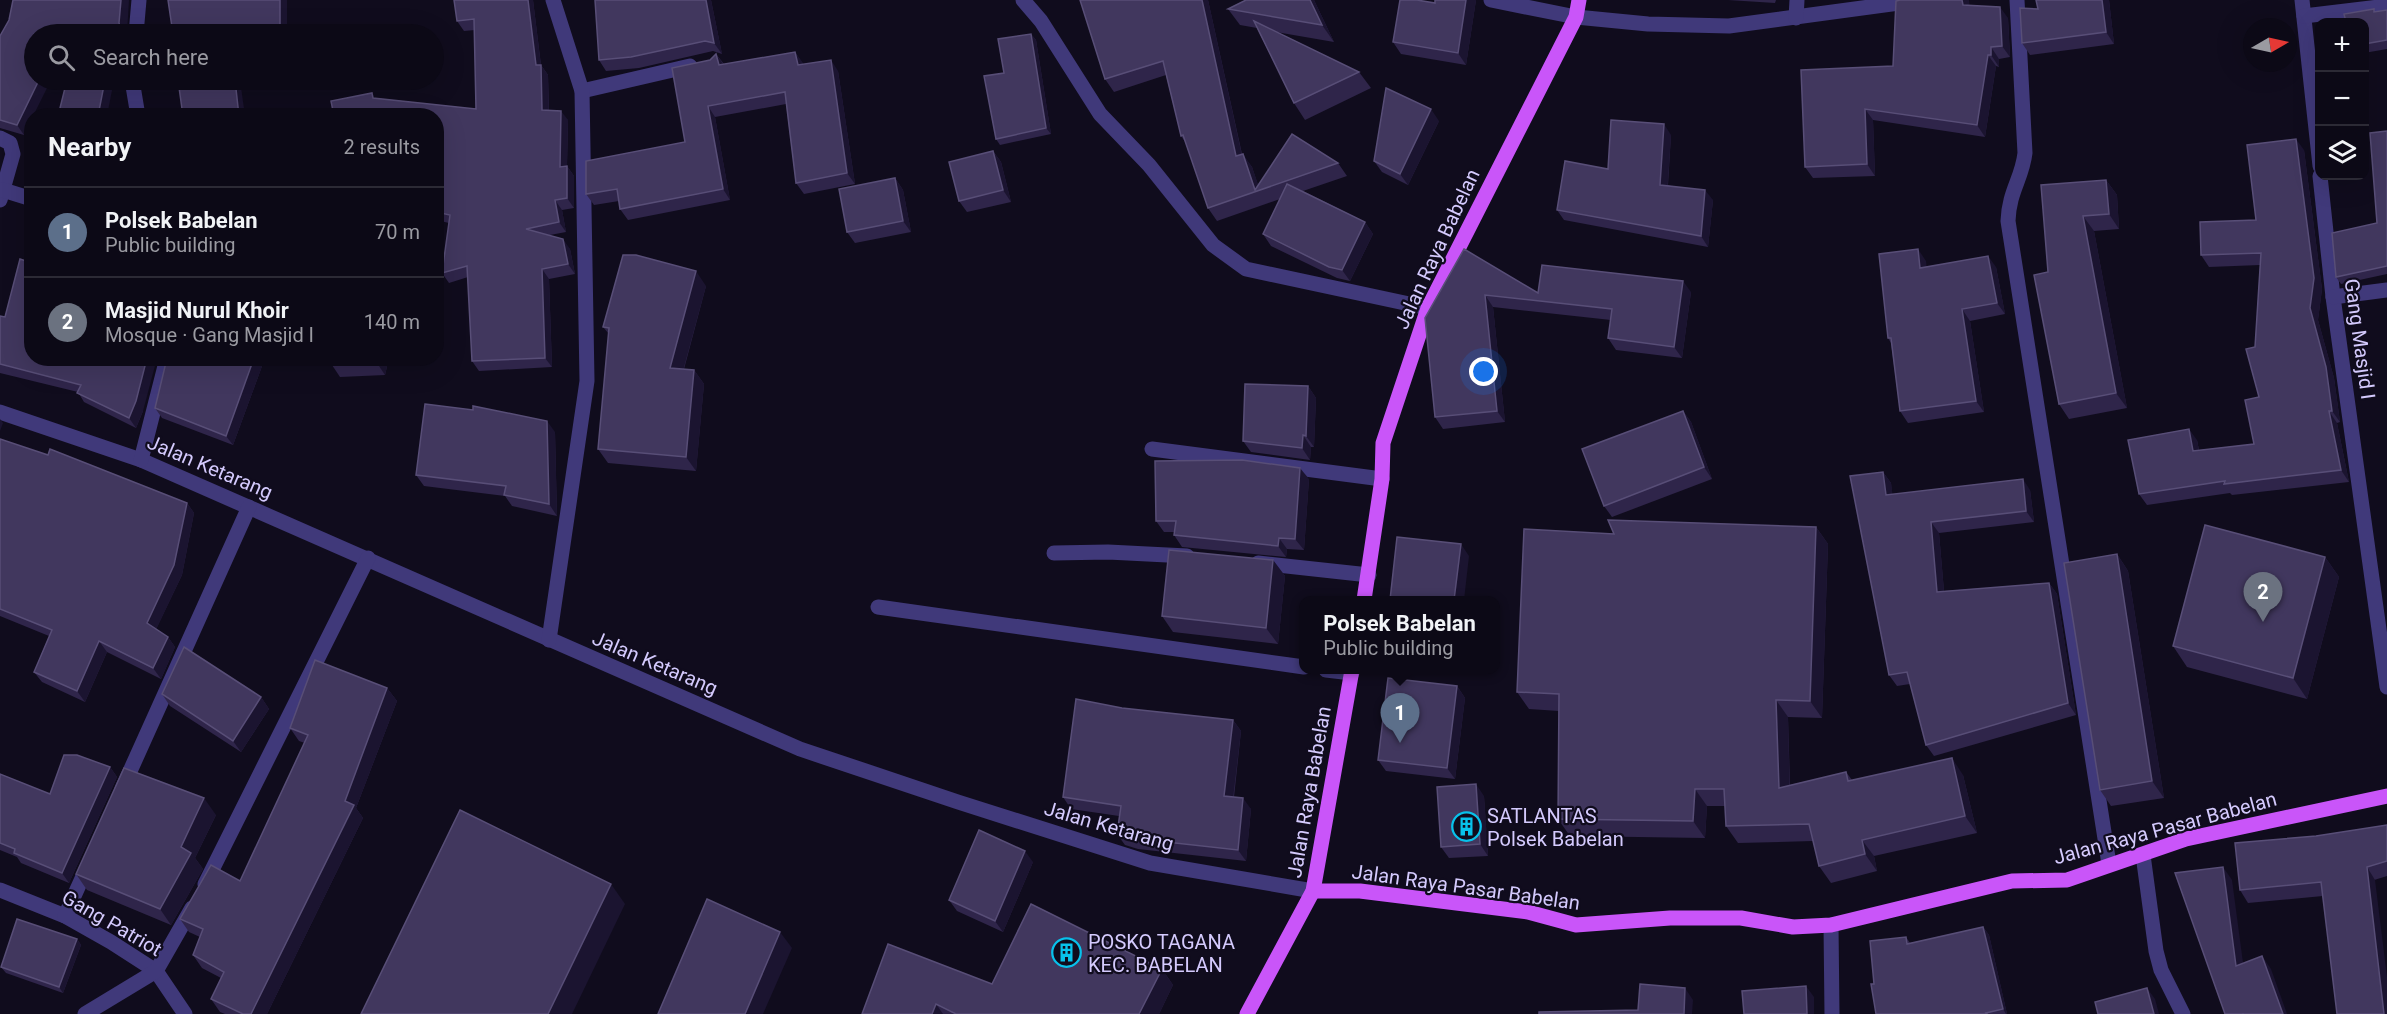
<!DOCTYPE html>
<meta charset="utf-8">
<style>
body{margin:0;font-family:Roboto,sans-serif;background:#1a1723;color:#f1f3f6}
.controls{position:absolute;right:18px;top:18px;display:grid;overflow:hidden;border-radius:12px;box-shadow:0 6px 24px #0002}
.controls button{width:54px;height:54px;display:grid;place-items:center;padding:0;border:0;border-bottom:2px solid #2c2a35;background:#0c0916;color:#f1f3f6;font:30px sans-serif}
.compass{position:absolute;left:2243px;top:18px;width:54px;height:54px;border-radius:50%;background:#0c0916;box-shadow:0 6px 24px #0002;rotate:81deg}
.you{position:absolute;left:1484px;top:372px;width:21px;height:21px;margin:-15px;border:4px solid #fff;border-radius:50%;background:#1a73e8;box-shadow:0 0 0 9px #1a73e833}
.badge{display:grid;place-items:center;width:39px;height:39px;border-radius:50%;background:#0f766e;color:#fff;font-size:20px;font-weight:700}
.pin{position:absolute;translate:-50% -50px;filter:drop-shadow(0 2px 3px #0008)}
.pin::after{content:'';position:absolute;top:32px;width:21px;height:18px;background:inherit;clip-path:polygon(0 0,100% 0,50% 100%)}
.popup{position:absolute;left:1299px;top:596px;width:201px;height:78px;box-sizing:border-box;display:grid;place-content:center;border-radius:12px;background:#0c0916;filter:drop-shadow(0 2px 4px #0005);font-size:20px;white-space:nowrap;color:#9a9aa1}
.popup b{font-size:22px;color:#f1f3f6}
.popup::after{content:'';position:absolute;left:50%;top:100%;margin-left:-12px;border:12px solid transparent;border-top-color:#0c0916}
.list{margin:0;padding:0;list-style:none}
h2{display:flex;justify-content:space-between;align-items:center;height:78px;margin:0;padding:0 24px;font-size:26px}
h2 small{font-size:20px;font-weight:400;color:#9a9aa1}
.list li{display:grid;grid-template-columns:39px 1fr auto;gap:18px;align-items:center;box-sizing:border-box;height:90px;padding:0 24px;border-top:2px solid #2c2a35}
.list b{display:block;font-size:22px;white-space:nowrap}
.list p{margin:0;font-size:20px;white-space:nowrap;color:#9a9aa1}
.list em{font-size:20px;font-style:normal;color:#9a9aa1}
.icon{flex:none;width:33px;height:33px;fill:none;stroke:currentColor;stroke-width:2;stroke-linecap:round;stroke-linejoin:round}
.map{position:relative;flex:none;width:2387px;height:1014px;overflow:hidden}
.search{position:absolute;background:#0c0916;box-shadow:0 6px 24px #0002;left:24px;top:24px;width:420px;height:66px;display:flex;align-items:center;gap:15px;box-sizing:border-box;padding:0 21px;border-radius:33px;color:#9a9aa1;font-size:22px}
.panel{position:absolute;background:#0c0916;box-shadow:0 6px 24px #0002;left:24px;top:108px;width:420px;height:258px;border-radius:24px}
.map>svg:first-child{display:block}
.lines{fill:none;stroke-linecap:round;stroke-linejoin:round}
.minor{stroke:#40397a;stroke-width:15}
.major{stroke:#c955f9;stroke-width:15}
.wall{fill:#2f254a}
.shaded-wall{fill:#1b1430}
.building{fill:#41375e;stroke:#584e77;stroke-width:1.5}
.labels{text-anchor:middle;stroke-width:4.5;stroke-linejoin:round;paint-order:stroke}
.street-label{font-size:20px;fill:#d4cafd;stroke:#100c1d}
.poi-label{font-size:20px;fill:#d4cafd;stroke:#100c1d;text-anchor:start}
</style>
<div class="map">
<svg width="2387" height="1014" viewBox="0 0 2387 1014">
<rect width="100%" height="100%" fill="#100c1d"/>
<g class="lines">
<!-- minor -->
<g class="minor">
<polyline points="1023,0 1041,21 1100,114 1149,165 1213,245 1246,269 1428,308"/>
<polyline points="1491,0 1576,17 1648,24 1729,26 1921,0"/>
<path d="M2017,0L2025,153C2022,179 2009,191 2008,221L2109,864"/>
<polyline points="2302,0 2320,166"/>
<polyline points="2304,16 2387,6"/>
<polyline points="1796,18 1797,0"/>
<polyline points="136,34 139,0"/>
<polyline points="132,80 138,116"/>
<polyline points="582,91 690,66"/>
<polyline points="0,138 10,143 13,154 0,200"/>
<polyline points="2320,176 2333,297 2387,687"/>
<polyline points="3,190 32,199"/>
<polyline points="2333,297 2387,290"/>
<polyline points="0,412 141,460 800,749 958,802 1150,863 1313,891"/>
<polyline points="1152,449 1382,479"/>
<polyline points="141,460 167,358"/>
<polyline points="1054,553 1108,552 1187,556"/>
<polyline points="1258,563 1369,575"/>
<polyline points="878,607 1304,667"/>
<polyline points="549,640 587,381 582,91 553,0"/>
<polyline points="1326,670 1352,673"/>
<polyline points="122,789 249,507"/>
<polyline points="2143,855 2156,951 2161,970 2183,1014"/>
<polyline points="205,884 368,558"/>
<polyline points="0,890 65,916 111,942 156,971 185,1014"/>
<polyline points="65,916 89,863"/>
<polyline points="1831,925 1832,1014"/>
<polyline points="85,1014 156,971 192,908"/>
</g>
<!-- major -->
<g class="major">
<polyline points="1364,600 1382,479 1383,443 1428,308 1576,17 1579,0"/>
<polyline points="1313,891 1360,891 1528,912 1576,925 1670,918 1741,918 1793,927 1831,925 2012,881 2067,880 2186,839 2387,796"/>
<polyline points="1247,1014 1313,891 1352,670"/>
</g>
</g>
<!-- wall -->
<g class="wall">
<polygon points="454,0 533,0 541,65 548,75 549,110 568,120 567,166 574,176 574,208 562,210 566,232 550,235 570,249 575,274 549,279 552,367 479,371 472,361 468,277 449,283 442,273 449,223 436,220 436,116 375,98 476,109 475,30 464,31 457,21"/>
<polygon points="595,0 711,0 722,54 713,51 639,68 606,71 599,60"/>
<polygon points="1208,0 1242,154 1252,167 1258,185 1338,163 1347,176 1303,191 1365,222 1373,234 1350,281 1337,278 1271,246 1263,234 1280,199 1217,221 1208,208 1186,143 1181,136 1166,75 1114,92 1105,79"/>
<polygon points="1314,0 1334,42 1276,32 1359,72 1371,88 1305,120 1294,103 1257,28 1240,25 1228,9"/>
<polygon points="1435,0 1476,0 1466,65 1401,54 1393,42 1435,3"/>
<polygon points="1728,0 1776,0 1775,3"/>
<polygon points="2036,0 2109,0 2114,44 2030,55 2022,43 2038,9"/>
<polygon points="1970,6 2008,18 2010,57 1999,59 1999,67 1996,66 1985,137 1873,120 1875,176 1813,178 1805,167 1893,66"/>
<polygon points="2387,10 2387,49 2364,53 2364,22 2376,12"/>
<polygon points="9,20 126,33 34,34 32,119 24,135 0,128 0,36"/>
<polygon points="1031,34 1036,40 1051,134 1000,145 996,139 1004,73"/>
<polygon points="795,52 803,64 838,71 855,184 804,194 796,183 786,104 715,117 730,200 628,220 620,209 619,201 594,205 586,194 685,142 710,60 716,54 724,64"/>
<polygon points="1439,121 1408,185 1382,172 1374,161"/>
<polygon points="2387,131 2387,274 2341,284 2336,277 2377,223"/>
<polygon points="1671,135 1668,185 1713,200 1708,247 1564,220 1557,210 1608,169"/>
<polygon points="2304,150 2322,289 2318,320 2334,378 2340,422 2337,423 2349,482 2232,495 2230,493 2147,505 2139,494 2197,440 2199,450 2254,444 2259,397 2255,347 2260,265 2209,267 2201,255 2256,220"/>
<polygon points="993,151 1001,162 1011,202 967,212 959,201"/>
<polygon points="895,178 903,190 911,232 855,243 847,232"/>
<polygon points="2106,180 2117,195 2119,229 2094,231 2127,408 2069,419 2059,404 2041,185"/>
<polygon points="1464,249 1538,293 1691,292 1682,358 1616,350 1608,338 1611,320 1493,307 1505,422 1443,429 1435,417"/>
<polygon points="1926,261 1926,267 1996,267 2005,314 1970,321 1984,412 1908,423 1900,411 1891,343 1888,338"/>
<polygon points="706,286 684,369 694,370 704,384 696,471 608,463 598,449 609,334 603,327"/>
<polygon points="0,316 143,411 136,428 84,402 78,392 0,373"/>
<polygon points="265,358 233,445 162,418 155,408"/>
<polygon points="389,358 385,375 340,377 332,365"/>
<polygon points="1308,386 1316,398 1314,447 1311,447 1310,460 1251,452 1243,441"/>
<polygon points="1683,411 1691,422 1712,479 1612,517 1604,506"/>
<polygon points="555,432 557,516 512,506 505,496 424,486 416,475"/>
<polygon points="0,439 187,503 194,513 182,575 156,629 168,637 175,647 161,679 107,652 85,702 42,682 34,672 49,636 0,616"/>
<polygon points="1883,472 1891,483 1892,494 2030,490 2034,522 1939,533 1944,591 2049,583 2057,594 2076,715 1934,756 1926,745 1910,684 1897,686 1889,675"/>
<polygon points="1309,479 1304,550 1287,549 1286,557 1182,547 1174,535 1175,532 1164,532 1156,521"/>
<polygon points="1816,527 1828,544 1822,718 1788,717 1790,785 1846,772 1852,780 1963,775 1977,833 1874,856 1877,871 1831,883 1819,866 1813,841 1738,843 1726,826 1725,806 1707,806 1705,838 1570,836 1558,819 1559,711 1529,709 1517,692 1614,534"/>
<polygon points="2117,554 2128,571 2164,798 2111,806 2100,790"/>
<polygon points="2325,557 2339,577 2307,699 2187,667 2173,646"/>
<polygon points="1273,560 1285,576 1278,644 1173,632 1162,616"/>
<polygon points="1457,686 1465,698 1455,779 1386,771 1378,760"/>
<polygon points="387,688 397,701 356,808 363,818 267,1014 225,1014 220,1012 211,999 221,978 202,968 193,955 200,937 189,932 180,919 240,881 305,743 299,741 290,728"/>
<polygon points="162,694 261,697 269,709 241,752 170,706"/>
<polygon points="1122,708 1233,720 1241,731 1234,797 1251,809 1246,861 1138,849 1125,845 1117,834 1119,816 1071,809 1063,797"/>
<polygon points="110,767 117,777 69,883 21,863 17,857 0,850 0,774 50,794"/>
<polygon points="1484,796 1488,856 1449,858 1441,847"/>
<polygon points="216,815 195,858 203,869 171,925 87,890 76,874"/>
<polygon points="2387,825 2387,876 2323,896 2248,903 2240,890 2316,836"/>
<polygon points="1033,862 1003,932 957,911 949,900"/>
<polygon points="1983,927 1989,935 2007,1014 1876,1014 1874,984 1906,937 1910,943"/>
<polygon points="77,939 81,945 63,993 6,973 1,967"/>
<polygon points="1162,969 1173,985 1159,1014 862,1014 992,984"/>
</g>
<!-- shaded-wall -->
<g class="shaded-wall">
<polygon points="121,0 129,0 127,34 120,34 119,23"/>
<rect x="280" y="0" width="7" height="34"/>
<polygon points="528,0 533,0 541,66 541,65 548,75 549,120 542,110"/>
<polygon points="706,0 711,0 722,54 714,43"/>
<polygon points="1202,0 1208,0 1245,169 1236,156"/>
<polygon points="1310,0 1314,0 1334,42 1322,25"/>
<polygon points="1466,0 1476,0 1466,65 1458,53"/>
<polygon points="1962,0 1969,0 1971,17 1963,5"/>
<polygon points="2102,0 2109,0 2114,44 2106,32"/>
<polygon points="2000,7 2008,18 2010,57 2002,46"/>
<polygon points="1031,34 1036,40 1051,134 1046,128"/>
<polygon points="1991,47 1999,59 1999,67 1991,55"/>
<polygon points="795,52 803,63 805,76 798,65"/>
<polygon points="716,54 724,65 719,65"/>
<polygon points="1988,55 1996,66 1985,137 1977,125"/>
<polygon points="831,60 838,71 855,184 847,173"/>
<polygon points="39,80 51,80 33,116 32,116 32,119 24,135 17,125"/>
<polygon points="105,80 114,80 107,116 98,116"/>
<polygon points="235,80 240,80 245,116 239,116"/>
<polygon points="708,106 715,117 730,200 723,189"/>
<polygon points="1431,109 1439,121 1408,185 1400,174"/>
<polygon points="1865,109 1873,120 1875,176 1867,164"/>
<polygon points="561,111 568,120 567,166 574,176 574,208 567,198 560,167"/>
<polygon points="1664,124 1671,135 1667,195 1660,185"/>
<polygon points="2296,139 2304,150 2322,289 2318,320 2334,378 2340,422 2332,411 2310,308"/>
<polygon points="993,151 1001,162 1011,202 1003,190"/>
<polygon points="1243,154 1252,167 1260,190 1256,191"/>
<polygon points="895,178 903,190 911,232 903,221"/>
<polygon points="2106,180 2117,195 2119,229 2109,214"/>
<polygon points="1705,190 1713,200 1708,247 1701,236"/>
<polygon points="555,200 562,210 566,232 559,222"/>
<polygon points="2083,216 2094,231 2127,408 2116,393"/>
<polygon points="1365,222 1373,234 1350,281 1342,270"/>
<polygon points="563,239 570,249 575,274 568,264"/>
<polygon points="1918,249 1926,261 1928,280 1920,268"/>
<polygon points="1988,256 1996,267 2005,314 1997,303"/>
<polygon points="542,269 549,279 552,367 545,358"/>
<polygon points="696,271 706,286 680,382 670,368"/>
<polygon points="1683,281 1691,292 1682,358 1674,347"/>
<polygon points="1485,295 1493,307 1505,422 1497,411"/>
<polygon points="1962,309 1970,321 1984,412 1976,401"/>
<polygon points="147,358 157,358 143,411 136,428 129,418"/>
<polygon points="254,358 265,358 233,445 226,436"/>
<polygon points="378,358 389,358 385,375 377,363"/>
<polygon points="694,370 704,384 696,471 686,457"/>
<polygon points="1308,386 1316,398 1314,447 1306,436"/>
<polygon points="1683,411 1691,422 1712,479 1704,467"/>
<polygon points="2329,411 2337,423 2349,482 2341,470"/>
<polygon points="0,419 3,423 0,431"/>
<polygon points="547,421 555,432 557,516 549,504"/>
<polygon points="2189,429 2197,440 2201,462 2193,451"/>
<polygon points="1303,435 1311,447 1310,460 1302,448"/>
<polygon points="1300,468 1309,479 1304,550 1295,539"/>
<polygon points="1883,472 1891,483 1894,506 1886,495"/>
<polygon points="2023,479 2030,490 2034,522 2026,511"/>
<polygon points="187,503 194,513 182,575 154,634 147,623"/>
<polygon points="1931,522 1939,533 1945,603 1937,592"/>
<polygon points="1816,527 1828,544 1822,718 1810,701"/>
<polygon points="1279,538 1287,549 1286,557 1278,546"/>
<polygon points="1461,544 1469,556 1464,600 1454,600"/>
<polygon points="2117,554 2128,571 2164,798 2152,781"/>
<polygon points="2325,557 2339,577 2307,699 2293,678"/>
<polygon points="1273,560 1285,576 1278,644 1266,628"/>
<polygon points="2049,583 2057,594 2076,715 2068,703"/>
<polygon points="168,637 175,647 161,679 153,668"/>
<polygon points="99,641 107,652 85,702 77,691"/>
<polygon points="1457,686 1465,698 1455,779 1447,768"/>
<polygon points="387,688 397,701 356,808 363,818 267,1014 251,1014 345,801"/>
<polygon points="261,697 269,709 241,752 233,741"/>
<polygon points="1776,700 1788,717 1790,805 1779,788"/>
<polygon points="1233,720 1241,731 1232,807 1224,796"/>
<polygon points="1952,758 1963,775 1977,833 1965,816"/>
<polygon points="110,767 117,777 69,883 62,873"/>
<polygon points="1476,784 1484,796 1488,856 1480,844"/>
<polygon points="1695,789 1707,806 1705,838 1693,821"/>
<polygon points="204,798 216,815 195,858 203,869 171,925 160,909 181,847"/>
<polygon points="1243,798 1251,809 1246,861 1238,850"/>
<polygon points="1862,840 1874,856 1877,871 1865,854"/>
<polygon points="1025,851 1033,862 1003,932 995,921"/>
<polygon points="2223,867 2232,880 2245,978 2236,966"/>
<polygon points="2367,867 2375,880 2387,977 2387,1014 2384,1014"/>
<polygon points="611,884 625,904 572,1014 548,1014"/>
<polygon points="1983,927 1989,935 2007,1014 2006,1014 2003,1009"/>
<polygon points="780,932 792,948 763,1014 745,1014"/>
<polygon points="77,939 81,945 63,993 59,987"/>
<polygon points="2262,956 2271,969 2287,1014 2283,1014"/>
<polygon points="1162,969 1173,985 1159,1014 1139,1014"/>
<polygon points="1806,986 1814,997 1814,1014 1807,1014"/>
<polygon points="1685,988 1693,1000 1692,1014 1684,1014"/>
<polygon points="2147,988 2155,999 2159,1014 2154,1014"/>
<polygon points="936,1004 943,1014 932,1014"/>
</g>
<!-- building -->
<g class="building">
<polygon points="13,0 121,0 119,23 121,30 120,34 34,34 34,80 39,80 17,125 0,120 0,36 9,20"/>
<polygon points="168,0 280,0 280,34 173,34"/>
<polygon points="454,0 528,0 536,65 541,65 542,110 561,111 560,167 567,166 567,198 555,200 559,222 526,229 563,239 568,264 542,269 545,358 472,361 467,266 442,273 450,215 436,212 436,116 334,116 331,101 372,93 373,98 476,109 474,19 457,21"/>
<polygon points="595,0 706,0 714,43 705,41 631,57 599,60"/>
<polygon points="1080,0 1202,0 1236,156 1243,154 1255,190 1292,134 1338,163 1208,208 1183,135 1181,136 1163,61 1105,79"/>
<polygon points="1246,0 1310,0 1322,25 1228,9"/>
<polygon points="1400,0 1417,0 1435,3 1435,0 1466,0 1458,53 1393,42"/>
<polygon points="1900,0 1962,0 1963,5 2000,7 2002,46 1991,47 1991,55 1988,55 1977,125 1865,109 1867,164 1805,167 1801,70 1893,66 1896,1"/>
<polygon points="2036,0 2102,0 2106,32 2022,43 2020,8 2038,9"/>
<polygon points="2374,9 2374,12 2387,10 2387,40 2364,44 2364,22 2346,22 2344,14"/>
<polygon points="1254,21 1359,72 1294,103"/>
<polygon points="1031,34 1046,128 996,139 984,76 1004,73 998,39"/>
<polygon points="795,52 798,65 831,60 847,173 796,183 785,92 708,106 723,189 620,209 617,189 586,194 586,161 685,142 672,68 710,60 716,54 719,65"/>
<polygon points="67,80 105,80 98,116 58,116"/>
<polygon points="178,80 235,80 239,116 183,116"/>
<polygon points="1386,88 1431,109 1400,174 1374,161"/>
<polygon points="1611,120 1664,124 1660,185 1705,190 1701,236 1557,210 1565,161 1608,169"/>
<polygon points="2387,131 2387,266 2336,277 2332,233 2377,223 2370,133"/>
<polygon points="2296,139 2314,278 2310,308 2326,367 2332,411 2329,411 2341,470 2224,484 2225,481 2139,494 2128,440 2189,429 2193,451 2254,444 2245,400 2259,397 2246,349 2255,347 2261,253 2201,255 2200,222 2256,220 2247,145"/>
<polygon points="993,151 1003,190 959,201 949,162"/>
<polygon points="895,178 903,221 847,232 839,189"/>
<polygon points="2106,180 2109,214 2083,216 2116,393 2059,404 2034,275 2048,272 2041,185"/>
<polygon points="1287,184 1365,222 1342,270 1329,267 1263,234"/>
<polygon points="1464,249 1538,293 1542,265 1683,281 1674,347 1608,338 1612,309 1485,295 1497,411 1435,417 1425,318"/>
<polygon points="1918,249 1920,268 1988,256 1997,303 1962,309 1976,401 1900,411 1891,338 1888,338 1879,254"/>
<polygon points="623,255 636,255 696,271 670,368 694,370 686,457 598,449 609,328 603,327"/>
<polygon points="20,259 32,263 32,358 147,358 136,401 129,418 77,393 81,385 0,364 0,316 5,317"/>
<polygon points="167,358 254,358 226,436 155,408"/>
<polygon points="334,358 378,358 377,363 332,365"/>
<polygon points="1245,384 1308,386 1306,436 1303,435 1302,448 1243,441"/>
<polygon points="425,404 473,410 473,406 547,421 549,504 504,495 506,486 416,475"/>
<polygon points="1683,411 1704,467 1604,506 1582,449"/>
<polygon points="0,439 48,455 50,449 187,503 174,565 147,623 168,637 153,668 99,641 77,691 34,672 52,630 0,609"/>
<polygon points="1242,460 1300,468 1295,539 1279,538 1278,546 1174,535 1176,521 1156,521 1155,461"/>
<polygon points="1883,472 1886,495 2023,479 2026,511 1931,522 1937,592 2049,583 2068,703 1926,745 1907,672 1889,675 1850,476"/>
<polygon points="1608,520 1816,527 1810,701 1776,700 1779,788 1846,772 1848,781 1952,758 1965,816 1862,840 1865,854 1819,866 1809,824 1726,826 1724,789 1695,789 1693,821 1558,819 1559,694 1517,692 1524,529 1614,534"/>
<polygon points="2205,525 2325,557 2293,678 2173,646"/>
<polygon points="1397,537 1461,544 1454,600 1390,600"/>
<polygon points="1169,550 1273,560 1266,628 1162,616"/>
<polygon points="2117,554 2152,781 2100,790 2064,563"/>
<polygon points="184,647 261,697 233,741 162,694"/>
<polygon points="315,660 387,688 345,801 354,805 251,1014 243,1014 211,999 224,972 193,955 203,929 180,919 211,865 240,881 308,735 290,728"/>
<polygon points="1388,678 1457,686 1447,768 1378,760"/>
<polygon points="1076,699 1122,708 1233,720 1224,796 1243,798 1238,850 1130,838 1117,834 1121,806 1063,797"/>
<polygon points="64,755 77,755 110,767 62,873 14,853 15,849 0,843 0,774 50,794"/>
<polygon points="124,768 204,798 181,847 191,853 160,909 76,874"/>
<polygon points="1476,784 1480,844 1441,847 1437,787"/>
<polygon points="460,810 611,884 548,1014 361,1014"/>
<polygon points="2387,825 2387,861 2367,867 2384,1014 2337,1014 2321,882 2240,890 2235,843 2316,836"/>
<polygon points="979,830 1025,851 995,921 949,900"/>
<polygon points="2223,867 2236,966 2262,956 2283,1014 2243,1014 2243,1013 2243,1014 2225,1014 2175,873"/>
<polygon points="707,899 780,932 745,1014 658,1014"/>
<polygon points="1031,904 1162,969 1139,1014 956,1014 936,1004 932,1014 862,1014 888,944 992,984"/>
<polygon points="17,919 77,939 59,987 1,967"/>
<polygon points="1983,927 2003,1009 1986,1013 1987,1014 1876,1014 1871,984 1874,984 1870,941 1906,937 1907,944"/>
<polygon points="1640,984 1685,988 1684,1014 1539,1014 1539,1012 1638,1010"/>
<polygon points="1806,986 1807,1014 1744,1014 1742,991"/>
<polygon points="2147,988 2154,1014 2098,1014 2095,1002"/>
</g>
<!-- icons -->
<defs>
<symbol id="building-ring" viewBox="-11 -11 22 22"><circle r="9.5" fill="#100c1d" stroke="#08c2eb" stroke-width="1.5"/><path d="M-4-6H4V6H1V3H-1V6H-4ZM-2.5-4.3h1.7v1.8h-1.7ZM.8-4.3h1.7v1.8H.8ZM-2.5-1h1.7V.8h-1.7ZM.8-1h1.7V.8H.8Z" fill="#08c2eb"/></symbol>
</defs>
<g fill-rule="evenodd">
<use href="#building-ring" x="1450" y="810" width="33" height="33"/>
<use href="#building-ring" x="1050" y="936" width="33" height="33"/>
</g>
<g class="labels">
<!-- street labels -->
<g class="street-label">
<text transform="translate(1437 249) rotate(-65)" y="7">Jalan Raya Babelan</text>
<text transform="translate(2360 339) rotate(82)" y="7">Gang Masjid I</text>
<text transform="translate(210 467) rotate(23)" y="7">Jalan Ketarang</text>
<text transform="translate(655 663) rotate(23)" y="7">Jalan Ketarang</text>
<text transform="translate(1309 792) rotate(-80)" y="7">Jalan Raya Babelan</text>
<text transform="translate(1109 826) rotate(16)" y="7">Jalan Ketarang</text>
<text transform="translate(2165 828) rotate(-15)" y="7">Jalan Raya Pasar Babelan</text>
<text transform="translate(1466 887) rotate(8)" y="7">Jalan Raya Pasar Babelan</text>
<text transform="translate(112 923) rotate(30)" y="7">Gang Patriot</text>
</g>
<!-- poi labels -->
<g class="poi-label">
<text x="1487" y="823">SATLANTAS<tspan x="1487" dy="23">Polsek Babelan</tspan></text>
<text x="1088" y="949">POSKO TAGANA<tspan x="1088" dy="23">KEC. BABELAN</tspan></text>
</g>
</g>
</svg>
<div class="controls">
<button>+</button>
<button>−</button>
<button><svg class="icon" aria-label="layers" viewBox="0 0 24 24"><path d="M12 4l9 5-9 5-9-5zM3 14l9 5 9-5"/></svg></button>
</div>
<svg class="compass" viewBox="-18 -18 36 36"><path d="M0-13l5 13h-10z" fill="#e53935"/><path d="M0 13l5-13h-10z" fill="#9a9aa1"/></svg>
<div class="you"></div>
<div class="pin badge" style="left:1400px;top:743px;background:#5c6f8a">1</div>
<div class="popup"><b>Polsek Babelan</b>Public building</div>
<div class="pin badge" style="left:2263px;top:622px;background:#6b7280">2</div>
<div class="search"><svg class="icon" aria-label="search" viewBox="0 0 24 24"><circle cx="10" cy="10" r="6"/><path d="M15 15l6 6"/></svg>Search here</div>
<section class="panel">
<h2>Nearby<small>2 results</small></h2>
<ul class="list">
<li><span class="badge" style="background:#5c6f8a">1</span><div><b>Polsek Babelan</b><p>Public building</p></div><em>70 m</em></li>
<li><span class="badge" style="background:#6b7280">2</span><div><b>Masjid Nurul Khoir</b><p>Mosque · Gang Masjid I</p></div><em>140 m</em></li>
</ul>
</section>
</div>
